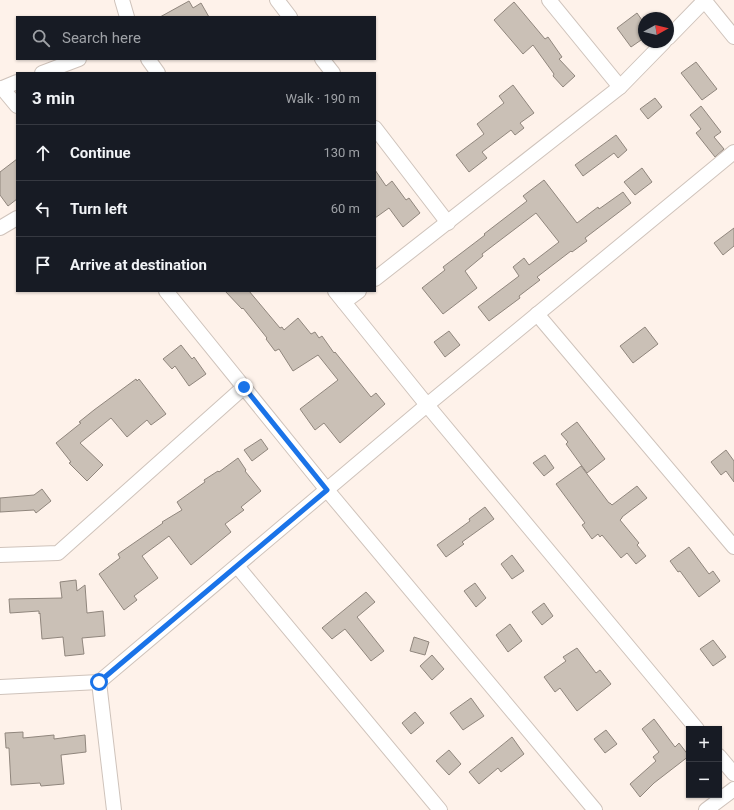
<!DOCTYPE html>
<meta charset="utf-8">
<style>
body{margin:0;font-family:Roboto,sans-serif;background:#20242c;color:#f1f3f6}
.controls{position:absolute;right:12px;bottom:12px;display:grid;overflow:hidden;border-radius:0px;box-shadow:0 1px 3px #0004}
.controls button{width:36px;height:36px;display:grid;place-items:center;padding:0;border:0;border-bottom:1px solid #363941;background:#171b24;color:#f1f3f6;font:20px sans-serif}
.compass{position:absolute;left:638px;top:12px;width:36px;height:36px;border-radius:50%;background:#171b24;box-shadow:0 1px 3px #0004;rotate:82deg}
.stop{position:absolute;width:12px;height:12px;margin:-9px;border:3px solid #1a73e8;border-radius:50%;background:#fff}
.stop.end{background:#1a73e8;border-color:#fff;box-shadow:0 1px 4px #0008}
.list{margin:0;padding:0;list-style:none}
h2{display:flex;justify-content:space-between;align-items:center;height:52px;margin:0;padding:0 16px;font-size:17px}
h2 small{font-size:13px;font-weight:400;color:#9ea1a6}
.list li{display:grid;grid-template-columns:26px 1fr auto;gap:12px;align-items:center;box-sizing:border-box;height:56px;padding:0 16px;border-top:1px solid #363941}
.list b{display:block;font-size:15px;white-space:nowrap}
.list em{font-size:13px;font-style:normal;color:#9ea1a6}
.icon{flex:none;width:22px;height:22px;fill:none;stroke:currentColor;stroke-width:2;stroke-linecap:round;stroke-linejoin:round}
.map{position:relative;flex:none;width:734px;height:810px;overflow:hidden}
.search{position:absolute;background:#171b24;box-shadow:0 1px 3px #0004;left:16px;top:16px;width:360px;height:44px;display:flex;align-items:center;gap:10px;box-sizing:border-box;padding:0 14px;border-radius:0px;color:#9ea1a6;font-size:15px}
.panel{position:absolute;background:#171b24;box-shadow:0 1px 3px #0004;left:16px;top:72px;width:360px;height:220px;border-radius:0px}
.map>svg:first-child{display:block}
.building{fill:#cac0b6;stroke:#90867d}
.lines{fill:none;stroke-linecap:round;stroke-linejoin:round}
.minor-casing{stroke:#cfc3bb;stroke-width:16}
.minor{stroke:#fff;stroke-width:14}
.route{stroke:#1a73e8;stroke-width:5}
</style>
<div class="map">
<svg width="734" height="810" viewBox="0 0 734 810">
<rect width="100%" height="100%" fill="#fef2ea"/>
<!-- building -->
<g class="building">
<polygon points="189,1 193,8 201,3 209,17 160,17"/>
<polygon points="514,2 545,39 548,37 562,57 559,59 575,76 563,87 553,76 554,74 533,45 523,54 494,20"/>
<polygon points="637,13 644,23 644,38 631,47 617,28"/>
<polygon points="696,62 717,89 702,100 681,73"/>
<polygon points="513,85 534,113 520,123 524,128 515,135 511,130 482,152 487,158 469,172 456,155 484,134 477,124 504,103 499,96"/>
<polygon points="655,98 662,107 648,119 640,109"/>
<polygon points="701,106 721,132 714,137 724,149 715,157 696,133 701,129 690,115"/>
<polygon points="616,135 627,150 618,158 614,153 583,176 575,165"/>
<polygon points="17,159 17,199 8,206 0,195 0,172"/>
<polygon points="642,168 652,182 635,195 624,182"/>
<polygon points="375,170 386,186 392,181 406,200 409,198 420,213 403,227 389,208 375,218"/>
<polygon points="544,180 577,223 598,207 599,209 623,192 631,203 585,238 587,241 572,252 571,251 537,277 540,280 519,296 520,298 489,321 478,307 519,276 513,267 524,258 529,265 559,242 536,213 482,254 483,256 465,271 477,288 443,314 422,288 445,270 443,267 485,235 484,234 527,201 523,196"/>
<polygon points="734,228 734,246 723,255 714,243"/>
<polygon points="225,291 249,291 280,328 282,327 284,330 298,318 311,334 315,332 319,338 322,336 334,353 335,352 371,397 376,393 385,404 340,443 324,423 315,430 300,409 338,380 318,355 293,371 279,349 275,351 266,339 267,338 243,308 242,309"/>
<polygon points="645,327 658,344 633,363 620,346"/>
<polygon points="449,331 460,345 445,357 434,342"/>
<polygon points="181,345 192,359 194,357 206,374 189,386 175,366 172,369 163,359"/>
<polygon points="136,379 137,381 139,379 166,414 151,425 147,420 127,437 111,418 80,443 103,465 87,481 69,463 71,462 56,443 81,423 79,422 94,410"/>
<polygon points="577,422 605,459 587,473 566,444 568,442 561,434"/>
<polygon points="261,439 268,449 252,461 244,450"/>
<polygon points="726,450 734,461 734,482 726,471 721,475 711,462"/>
<polygon points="545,455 554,468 544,476 533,463"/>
<polygon points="238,458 246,470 245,471 261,491 241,507 244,510 225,524 231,532 191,565 169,536 142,556 158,578 134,596 137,600 124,610 99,574 120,558 118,554 163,523 162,522 182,510 177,502 205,482 204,480 218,471 219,472"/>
<polygon points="581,466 609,503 610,503 612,505 637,486 647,498 622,517 622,518 620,520 639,543 637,545 646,556 636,564 627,553 621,558 602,535 600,537 598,534 592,539 582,525 585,523 556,484"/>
<polygon points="42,489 51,501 36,513 34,510 0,512 0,498 34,495"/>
<polygon points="485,507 494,519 462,542 464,544 446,557 437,545 470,521 469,519"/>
<polygon points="689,547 709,574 713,571 720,581 699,597 680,571 678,572 670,561"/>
<polygon points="512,555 524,571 512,579 501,564"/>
<polygon points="76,580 77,591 85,585 87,613 103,611 105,636 82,638 84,654 65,656 63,637 42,639 40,613 39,614 39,611 10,613 9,599 62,598 60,582"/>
<polygon points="475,583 486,598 476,607 464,591"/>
<polygon points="366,592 375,602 357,617 384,651 371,661 345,629 332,639 322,628"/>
<polygon points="544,603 553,616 542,625 532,612"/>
<polygon points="510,624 522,641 508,652 496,635"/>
<polygon points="414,637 429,642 425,655 410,651"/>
<polygon points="713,640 726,657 713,666 700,649"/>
<polygon points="577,648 596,673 600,670 611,684 577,711 560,688 555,692 544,677 566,661 563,657"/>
<polygon points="432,655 444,669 432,680 420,666"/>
<polygon points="471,698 484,716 463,730 450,713"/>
<polygon points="415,712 424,723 411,734 402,723"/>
<polygon points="654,719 675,747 679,743 689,756 654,783 640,797 630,784 656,761 653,757 659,752 642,729"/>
<polygon points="606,730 617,744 605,753 594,739"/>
<polygon points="23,732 23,738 54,735 54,739 85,735 86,752 61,755 64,784 41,786 40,783 11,785 9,748 6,748 5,733"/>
<polygon points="512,737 524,754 501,772 498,768 479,784 469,772"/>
<polygon points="449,750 461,764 449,775 436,761"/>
</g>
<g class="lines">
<defs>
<g id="minor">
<polyline points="122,0 127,17"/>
<polyline points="277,0 290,17"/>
<polyline points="549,0 620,87"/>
<polyline points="704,0 734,37"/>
<polyline points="668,38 704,1"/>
<polyline points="148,59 158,73"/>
<polyline points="322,59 333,73"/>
<polyline points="42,73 79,59"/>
<polyline points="2,88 17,106"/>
<polyline points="0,89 17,82"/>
<polyline points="375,128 448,223"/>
<polyline points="0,228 17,218"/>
<polyline points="375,279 620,87 664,42"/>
<polyline points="166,291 327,490 595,810"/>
<polyline points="335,291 427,405 697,729"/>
<polyline points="344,302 359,291"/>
<polyline points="537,314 734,547"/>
<polyline points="0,555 58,553 244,387"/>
<polyline points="237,566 440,810"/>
<polyline points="99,682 114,810"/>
<polyline points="0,687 99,682 427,405 734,152"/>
<polyline points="719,756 734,774"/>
<polyline points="706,810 734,789"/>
</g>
</defs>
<!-- minor casing -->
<use href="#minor" class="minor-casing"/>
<!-- minor -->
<use href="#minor" class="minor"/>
</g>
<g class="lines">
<!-- route -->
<polyline class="route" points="99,682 327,490 244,387"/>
</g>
</svg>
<div class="controls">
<button>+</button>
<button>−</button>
</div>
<svg class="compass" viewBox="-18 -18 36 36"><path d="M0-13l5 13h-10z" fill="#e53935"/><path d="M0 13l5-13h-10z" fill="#9ea1a6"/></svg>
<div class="stop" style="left:99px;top:682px"></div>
<div class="stop end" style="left:244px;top:387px"></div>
<div class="search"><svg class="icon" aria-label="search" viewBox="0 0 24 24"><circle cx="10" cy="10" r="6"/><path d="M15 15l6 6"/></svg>Search here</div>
<section class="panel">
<h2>3 min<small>Walk · 190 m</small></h2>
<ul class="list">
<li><svg class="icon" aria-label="ahead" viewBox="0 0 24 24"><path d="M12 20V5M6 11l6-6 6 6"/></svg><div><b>Continue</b></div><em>130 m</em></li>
<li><svg class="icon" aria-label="left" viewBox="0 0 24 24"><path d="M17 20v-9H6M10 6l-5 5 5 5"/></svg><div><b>Turn left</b></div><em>60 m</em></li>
<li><svg class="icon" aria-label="arrive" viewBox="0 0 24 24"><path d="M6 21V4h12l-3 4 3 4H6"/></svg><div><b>Arrive at destination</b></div></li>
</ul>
</section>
</div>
